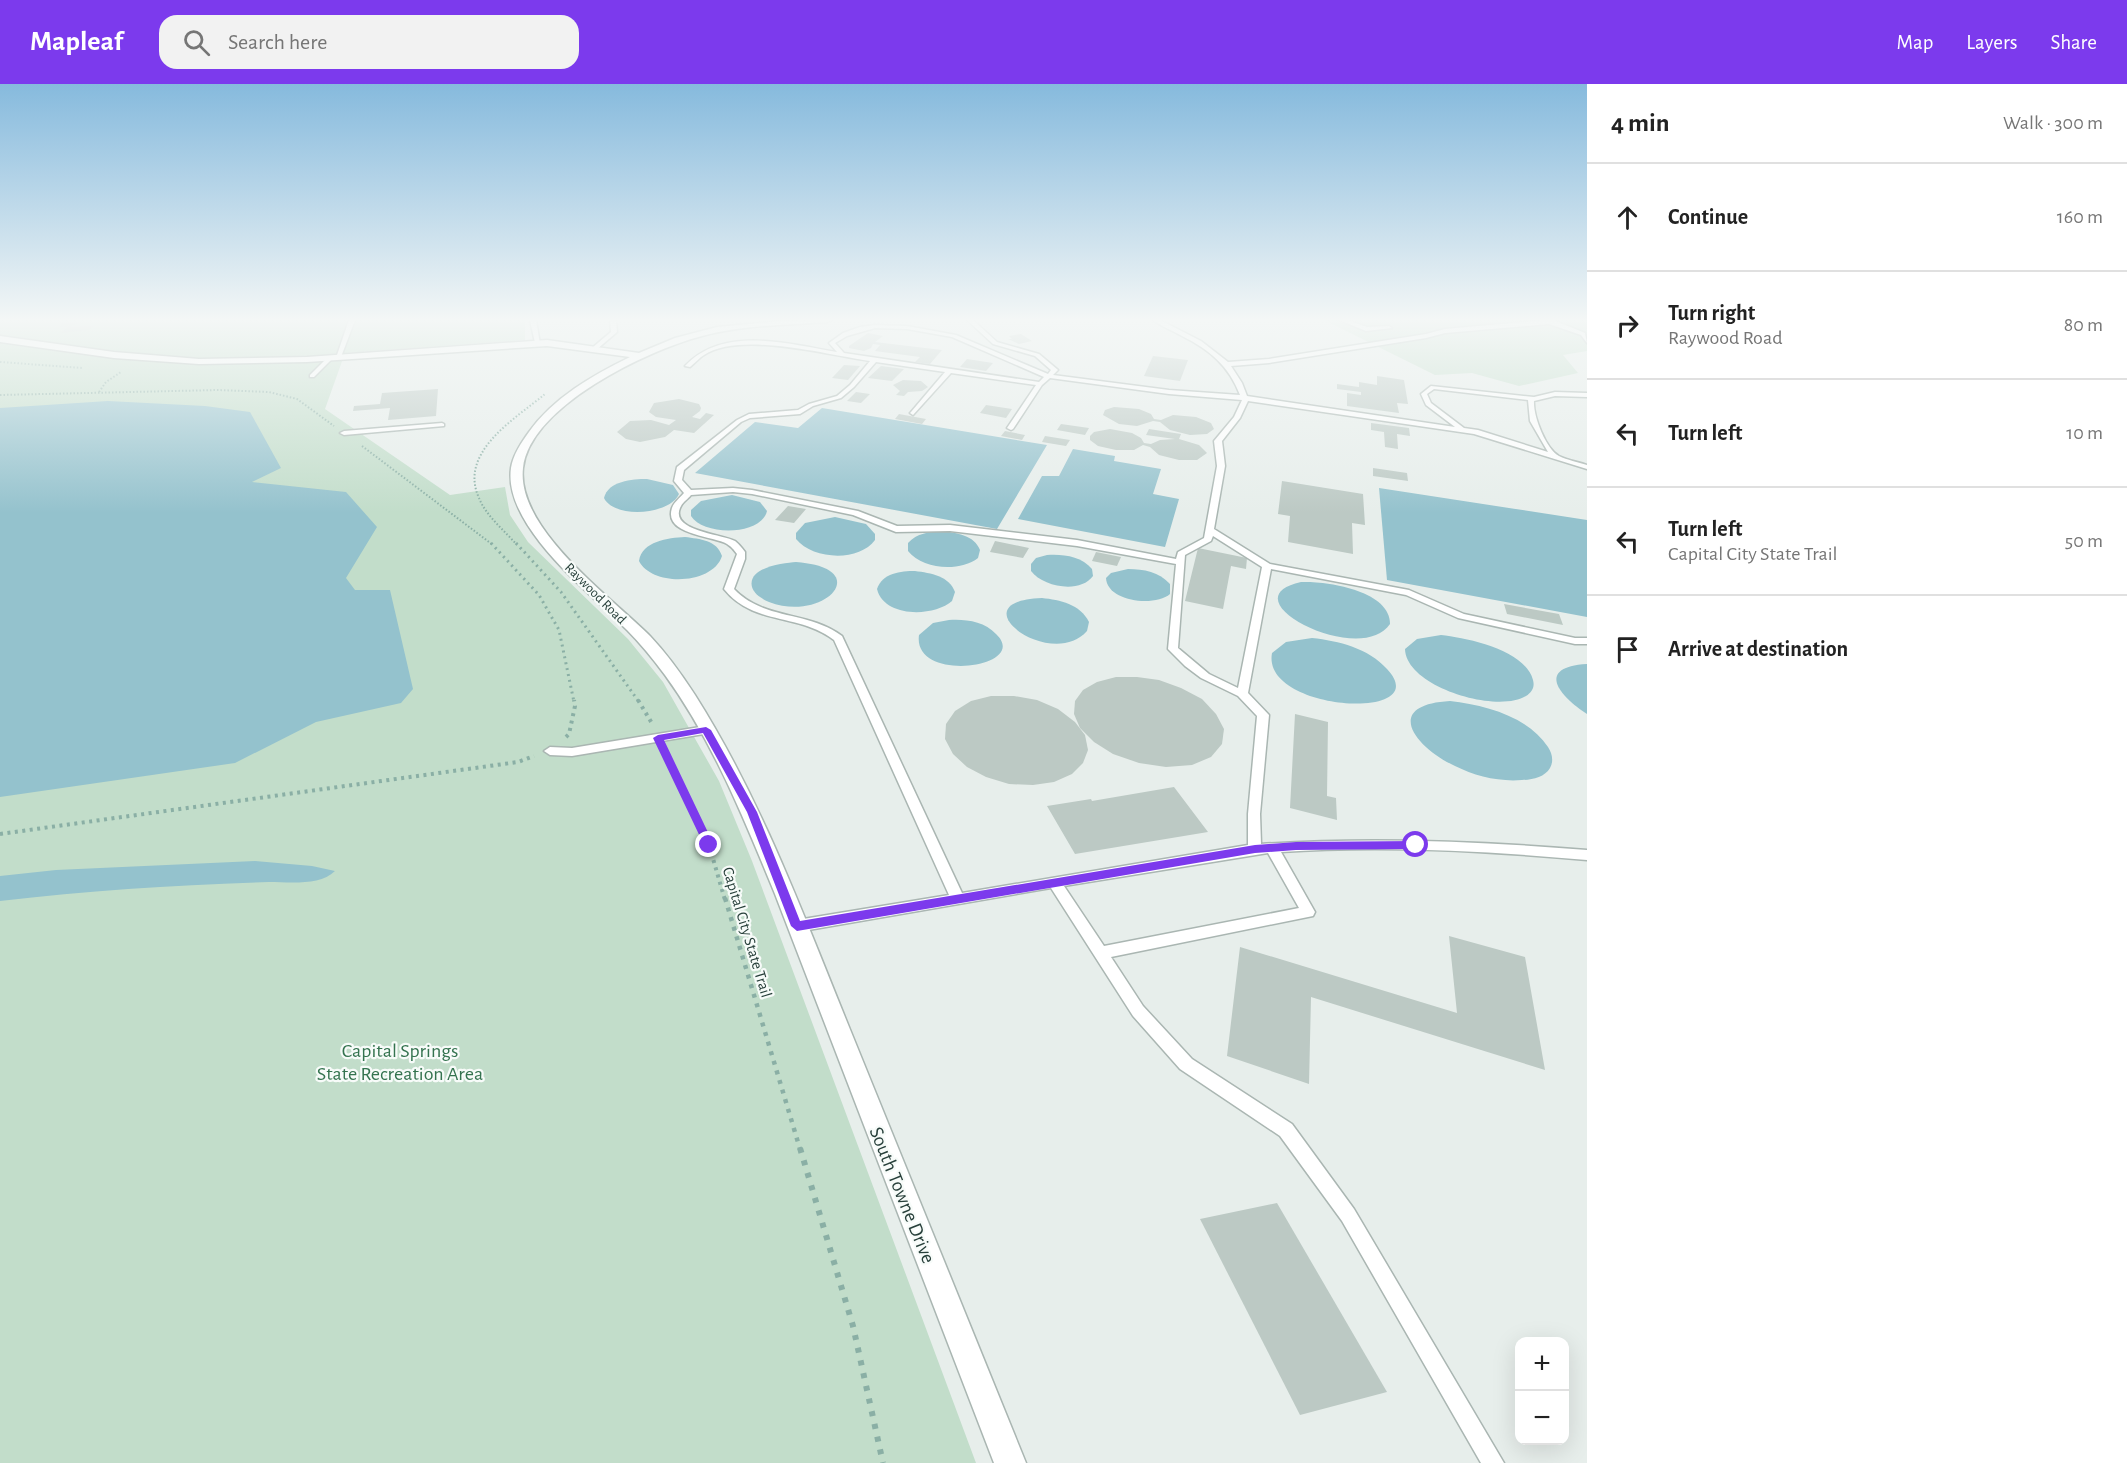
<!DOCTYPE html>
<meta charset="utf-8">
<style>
body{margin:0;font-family:"Alegreya Sans",sans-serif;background:#f2f2f2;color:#222}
.controls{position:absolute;right:18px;bottom:18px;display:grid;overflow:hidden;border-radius:12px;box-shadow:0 6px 24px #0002}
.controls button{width:54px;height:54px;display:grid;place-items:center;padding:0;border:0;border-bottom:2px solid #e0e0e0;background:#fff;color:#222;font:30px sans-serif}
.stop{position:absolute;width:18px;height:18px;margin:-14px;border:4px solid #7c3aed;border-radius:50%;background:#fff}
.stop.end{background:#7c3aed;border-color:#fff;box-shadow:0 2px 6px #0008}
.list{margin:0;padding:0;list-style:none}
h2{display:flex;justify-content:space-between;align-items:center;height:78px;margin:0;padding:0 24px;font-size:26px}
h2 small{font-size:20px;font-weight:400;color:#767676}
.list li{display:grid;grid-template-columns:39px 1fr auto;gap:18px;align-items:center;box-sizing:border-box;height:108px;padding:0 24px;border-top:2px solid #e0e0e0}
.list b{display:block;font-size:22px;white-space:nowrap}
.list p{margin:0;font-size:20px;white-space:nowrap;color:#767676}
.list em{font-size:20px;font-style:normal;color:#767676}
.icon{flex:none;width:33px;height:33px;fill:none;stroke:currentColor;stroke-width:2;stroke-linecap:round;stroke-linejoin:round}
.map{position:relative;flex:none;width:1587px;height:1379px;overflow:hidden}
header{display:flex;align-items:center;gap:36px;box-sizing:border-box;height:84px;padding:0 30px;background:#7c3aed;color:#fff}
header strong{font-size:28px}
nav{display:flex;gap:33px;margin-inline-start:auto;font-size:21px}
.search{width:420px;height:54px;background:#f2f2f2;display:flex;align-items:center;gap:15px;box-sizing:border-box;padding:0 21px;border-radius:18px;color:#767676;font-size:22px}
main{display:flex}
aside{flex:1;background:#fff}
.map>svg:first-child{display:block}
.green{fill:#c2ddca}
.water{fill:#94c2cd}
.building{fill:#bcc9c4}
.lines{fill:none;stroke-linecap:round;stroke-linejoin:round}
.service-casing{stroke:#aab6b2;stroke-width:3}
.tertiary-casing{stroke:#aab6b2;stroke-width:3}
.path-far4{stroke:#8aafa5;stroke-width:2;stroke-dasharray:1.5 2;stroke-linecap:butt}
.path-far3{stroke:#8aafa5;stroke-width:3;stroke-dasharray:2 4;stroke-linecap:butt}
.path-far2{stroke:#8aafa5;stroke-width:4;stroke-dasharray:3 4.5;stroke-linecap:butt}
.path-far1{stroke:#8aafa5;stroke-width:4.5;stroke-dasharray:4 6;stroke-linecap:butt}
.path{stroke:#8aafa5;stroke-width:6;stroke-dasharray:5 8;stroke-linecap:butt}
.service{fill:#fff;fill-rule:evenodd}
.tertiary{fill:#fff;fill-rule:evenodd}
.route{fill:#7c3aed}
.labels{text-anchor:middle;stroke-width:4.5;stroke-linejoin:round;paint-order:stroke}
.far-street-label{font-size:14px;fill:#273f3a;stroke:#f7fbf9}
.street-label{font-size:16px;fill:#273f3a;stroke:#f7fbf9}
.near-park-label{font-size:20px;fill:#34734f;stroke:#f7fbf9}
.near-street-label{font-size:20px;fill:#273f3a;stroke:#f7fbf9}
</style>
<header>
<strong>Mapleaf</strong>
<div class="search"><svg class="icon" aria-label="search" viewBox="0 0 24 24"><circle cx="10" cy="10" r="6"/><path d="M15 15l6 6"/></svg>Search here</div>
<nav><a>Map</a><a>Layers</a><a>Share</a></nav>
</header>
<main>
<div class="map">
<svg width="1587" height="1379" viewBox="0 0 1587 1379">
<rect width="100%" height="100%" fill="#e7eeeb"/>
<!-- green -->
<g class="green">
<polygon points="0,236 525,236 525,256 345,269 325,325 450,411 505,403 510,431 528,458 628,555 663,598 719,697 752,777 976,1379 0,1379"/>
<polygon points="1324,236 1587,236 1587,267 1563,271 1578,289 1519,302 1472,289 1435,291"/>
</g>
<!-- water -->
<g class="water">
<polygon points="108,317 205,322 250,328 281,384 252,398 346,408 377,443 346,494 355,506 390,506 413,605 401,619 316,638 235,679 0,713 0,324"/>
<polygon points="822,324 1047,361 997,445 695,389 755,338 798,344"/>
<polygon points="1073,365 1115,372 1114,377 1161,385 1153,410 1179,415 1165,463 1018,435 1042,392 1059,392"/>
<path d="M647,395L673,401L679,410C670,431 614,435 604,414C608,397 632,395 647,395Z"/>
<polygon points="1379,404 1587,436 1587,533 1387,496"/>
<path d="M732,411L760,418L767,427C761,452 703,452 691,432V426L701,417Z"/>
<path d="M835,433L866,440L875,450V456C859,478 813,476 796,455V449L805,439Z"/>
<path d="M942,447C957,449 974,451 980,466L978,474C960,488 923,486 908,467V459C917,449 929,448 942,447Z"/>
<path d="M685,453C700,455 717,456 722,472C713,501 652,503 639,477C642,457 668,454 685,453Z"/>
<path d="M1047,471C1063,470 1081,472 1092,485L1093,492C1080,510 1043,503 1031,487V480L1036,474Z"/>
<path d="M796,478C876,484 824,539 769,518C762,515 754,510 752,503C747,483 784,479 796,478Z"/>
<path d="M1128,485C1144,485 1159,488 1170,500V510C1155,523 1107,518 1106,494L1111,489Z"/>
<path d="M915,487C931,489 949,492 955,508L952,517C934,533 884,534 877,505C882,489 901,487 915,487Z"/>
<path d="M1301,498C1326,497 1390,506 1390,540C1361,584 1224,515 1301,498Z"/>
<path d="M1042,514C1060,516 1080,520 1089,538L1087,547C1051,588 955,517 1042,514Z"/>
<path d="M949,536C965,535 984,537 996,550C1032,584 912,600 919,551L933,539Z"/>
<path d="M1441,551C1468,554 1525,566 1533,596C1535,603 1532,608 1526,612C1497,630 1406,603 1405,565L1417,555Z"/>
<path d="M1312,554C1339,557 1368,564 1387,585C1437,638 1261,628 1272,569L1286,558Z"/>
<path d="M1587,580V630C1559,612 1535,583 1587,580Z"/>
<path d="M1450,617C1485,621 1527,632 1548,663C1552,669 1554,677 1550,684C1545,693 1532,696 1522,696C1499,698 1475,692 1455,682C1416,664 1381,621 1450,617Z"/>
<path d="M255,777L312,782L335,787C320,802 290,798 269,798C179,801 90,806 0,817V792L56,786Z"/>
</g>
<!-- building -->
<g class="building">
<polygon points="63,239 77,239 71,243 93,242 89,246 61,249 67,243 58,243"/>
<polygon points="868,249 883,252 875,258 942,266 930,280 915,278 920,273 875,267 880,261 873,260 871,264 864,267 849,264 849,262"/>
<polygon points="1021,250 1032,257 1019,260 1008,255 1012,255 1009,252"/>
<polygon points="1153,272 1188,276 1180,297 1144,292"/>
<polygon points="967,275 993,279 986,287 960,283"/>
<polygon points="844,281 860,282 848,296 832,294"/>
<polygon points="881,282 904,285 892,297 868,294"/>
<polygon points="1377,292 1404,296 1408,320 1397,319 1399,329 1347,322 1347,309 1361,311 1361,308 1337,305 1337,300 1359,303 1359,298 1377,301"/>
<polygon points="903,296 921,297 928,303 922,307 908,308 904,312 896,311 900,307 893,301"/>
<polygon points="438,305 436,332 388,336 390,324 353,327 354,322 380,320 382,309"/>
<polygon points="856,308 870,310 861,319 847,317"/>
<polygon points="679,315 699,320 701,324 700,327 692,333 700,335 706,329 714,331 694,349 674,346 665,353 640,358 626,355 617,348 630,337 651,336 669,341 676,336 656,333 649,328 654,319"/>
<polygon points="986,321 1012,325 1006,334 980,329"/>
<polygon points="1114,323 1139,325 1151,330 1154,335 1161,336 1173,331 1196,333 1211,339 1214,345 1207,350 1190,351 1170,346 1160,338 1153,337 1137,342 1119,340 1103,331 1105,326"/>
<polygon points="899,330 926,335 922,340 895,335"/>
<polygon points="1371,339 1409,344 1410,352 1397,350 1398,365 1385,363 1384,348 1371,346"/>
<polygon points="1061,340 1089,344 1085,351 1057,346"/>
<polygon points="1110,345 1132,349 1141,354 1144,359 1151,360 1160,356 1175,355 1146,351 1149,345 1181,350 1179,355 1199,361 1207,369 1197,376 1179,376 1159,371 1150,363 1143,361 1134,366 1116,366 1098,362 1090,356 1090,352 1094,348"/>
<polygon points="1005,347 1025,351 1022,356 1001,352"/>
<polygon points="1045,352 1070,356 1066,362 1042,358"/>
<polygon points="1373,384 1407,389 1408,397 1373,392"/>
<polygon points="1282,397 1363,410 1365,441 1352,439 1353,470 1288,458 1290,432 1278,430"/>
<polygon points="788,422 806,425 794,439 775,436"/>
<polygon points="995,457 1029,464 1023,474 990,468"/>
<polygon points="1198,464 1247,474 1246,485 1231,482 1223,525 1185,517"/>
<polygon points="1096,468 1121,473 1117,482 1092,477"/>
<polygon points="1504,520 1559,530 1563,541 1507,530"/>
<polygon points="1116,593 1137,593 1159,596 1181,604 1202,615 1216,630 1224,645 1222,660 1211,673 1192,681 1166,683 1139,679 1113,670 1094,658 1080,644 1074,630 1075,617 1083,606 1097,598"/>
<polygon points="991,612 1014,612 1037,616 1058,625 1075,638 1085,651 1088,666 1083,679 1072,690 1054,698 1033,701 1009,700 986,693 967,683 953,670 945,655 946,640 955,627 971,617"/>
<polygon points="1295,630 1328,638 1327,712 1336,714 1337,736 1290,724"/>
<polygon points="1174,703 1208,748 1075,770 1047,722 1091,715 1092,717"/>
<polygon points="1449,852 1525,873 1545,986 1311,913 1309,1000 1227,972 1240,863 1457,929"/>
<polygon points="1277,1119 1387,1308 1300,1331 1200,1135"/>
</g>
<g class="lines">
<defs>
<g id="service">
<polygon points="349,236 355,236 341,273 336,274"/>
<polygon points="530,236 536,236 540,260 535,259"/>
<polygon points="610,236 616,236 617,248 596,266 592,266 592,264 611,248"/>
<path d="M967,236H973L997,258L1039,270L1058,286L1053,291L1169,306L1240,311C1229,282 1210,266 1182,252C1173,247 1161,242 1153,236H1160L1201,257L1228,278L1269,275L1426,250L1445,245L1547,236H1553L1585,249L1587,259L1581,251L1549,240L1445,249L1426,254L1269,279L1231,282L1242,299L1247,312L1455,343L1426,321L1421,310L1431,302L1534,313L1555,308L1587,309V313L1555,312L1534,317C1533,332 1546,365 1559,372C1567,376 1578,378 1587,381V385L1474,350L1248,317L1240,334L1222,357L1225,382L1214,445L1270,480L1409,506L1464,530L1575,554H1587V560H1575L1458,534L1406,511L1271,485L1248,609L1269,631L1260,730L1261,760C1370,753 1478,757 1587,766V776C1485,767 1383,761 1281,768L1315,828L1313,832L1111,873L1143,922L1192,975L1292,1040L1354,1125L1504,1379H1481L1342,1137L1280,1052L1180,985L1133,932L1051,804L797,848L792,846L790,842L792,838L797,836L949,811L834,556C799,529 754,542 724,505L737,470C734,466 732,463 727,460C713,452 663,451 672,424C674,418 680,414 684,409L674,397L677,383L737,336L749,330L798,326L809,320L837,312L850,301L870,277C827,271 741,247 704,271C699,274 695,279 690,283L685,282C724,241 787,260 837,268L829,259L843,249L860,243L875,241L907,242L956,251L1048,290L1051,286L1035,272L993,260ZM875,244L907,245L952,253L1044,293L1039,298L844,269L835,259L847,252ZM876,278L945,288L911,328L910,329L913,331L951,289L1036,301L1007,344L1011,346L1013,345L1042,301L1050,294L1169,310L1242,316L1234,333L1214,357L1217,382L1204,454L1178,468L1176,475L1077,456L950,441L897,442L858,427L752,406L733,404L691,406L682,396L684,386L741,338L750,334L800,330L813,322L841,314L854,303ZM1434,305L1528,316L1530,337L1548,368L1478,346L1464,344L1431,319L1427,310ZM733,408L752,410L853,431L896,448L950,447L1077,462L1176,480L1168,565L1185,582L1201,594L1238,612L1257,632L1248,730V761L962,809L842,552C807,526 765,537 734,505L745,475V468C742,464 739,460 735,457C723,450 667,447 681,422C683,418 688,415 691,411ZM1213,452L1262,483L1238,604L1209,590L1178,564L1185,471L1211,457ZM1268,769L1299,824L1104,862L1064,802Z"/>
<polygon points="1339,236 1347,236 1367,243 1389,242 1392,244 1366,247"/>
<polygon points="329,272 334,273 314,293 310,293 310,291"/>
<polygon points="442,339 444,340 444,342 344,351 340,349 344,347"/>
<polygon points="706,642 710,643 712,646 710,649 572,672 550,671 544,667 550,663 572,664"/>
</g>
<path id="tertiary" d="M832,236L828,238C786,241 743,241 702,252C648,266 530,322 523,384C516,445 611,513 650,552C667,570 682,591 695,611C761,715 803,830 849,943C908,1088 967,1234 1026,1379H994L775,810C744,735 713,657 665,591C653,575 641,560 627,546C590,509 503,442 511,384C513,371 521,359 529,348C553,314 593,291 630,273L547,262L307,278L199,280L114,274L0,258V252L114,268L199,275L307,273L547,256L639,269L675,254L717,243L780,237Z"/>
</defs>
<!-- service casing -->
<use href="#service" class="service-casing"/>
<!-- tertiary casing -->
<use href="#tertiary" class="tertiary-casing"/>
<!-- path-far4 -->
<g class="path-far4">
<polyline points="0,278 83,284"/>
<polyline points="99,308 106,298 121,288"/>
<polyline points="0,311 218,306 269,308 297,315 334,342"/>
<polyline points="362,362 493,461"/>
<path d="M517,461C505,447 486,432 479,414C458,368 515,335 545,310"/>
</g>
<!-- path-far3 -->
<g class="path-far3">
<polyline points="491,459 539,511 559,546 574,618"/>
<polyline points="516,459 561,508 639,618"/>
</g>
<!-- path-far2 -->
<g class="path-far2">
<polyline points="638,616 653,641"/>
<polyline points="566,653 569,650 575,622 574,616"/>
<polyline points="664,667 709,761 725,816"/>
<polyline points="0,750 518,678 534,672"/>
</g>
<!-- path-far1 -->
<polyline class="path-far1" points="725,814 800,1065"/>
<!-- path -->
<polyline class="path" points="800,1064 853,1242 883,1379"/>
<!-- service -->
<use href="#service" class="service"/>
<!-- tertiary -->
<use href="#tertiary" class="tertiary"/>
</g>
<!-- sky -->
<linearGradient id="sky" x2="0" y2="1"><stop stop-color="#86badd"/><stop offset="0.55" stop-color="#f4f7f6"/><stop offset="1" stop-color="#f4f7f6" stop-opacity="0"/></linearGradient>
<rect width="1587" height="429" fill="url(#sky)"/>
<!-- route -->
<polygon class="route" points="706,643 711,646 757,728 800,837 1255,761 1296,758 1416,757 1421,761 1416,765 1296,766 1255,769 797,847 791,842 747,728 703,649 664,656 714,761 709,765 704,761 653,654 658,651"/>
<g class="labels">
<!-- far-street labels -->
<g class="far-street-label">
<text transform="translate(596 509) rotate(45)" y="5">Raywood Road</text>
</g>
<!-- street labels -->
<g class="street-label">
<text transform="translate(748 848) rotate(73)" y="6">Capital City State Trail</text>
</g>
<!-- near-park labels -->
<g class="near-park-label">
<text x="400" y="973">Capital Springs<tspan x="400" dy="23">State Recreation Area</tspan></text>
</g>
<!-- near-street labels -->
<g class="near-street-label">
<text transform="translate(903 1111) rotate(68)" y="7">South Towne Drive</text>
</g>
</g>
</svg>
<div class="controls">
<button>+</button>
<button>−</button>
</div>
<div class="stop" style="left:1416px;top:761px"></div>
<div class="stop end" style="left:709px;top:761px"></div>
</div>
<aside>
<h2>4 min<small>Walk · 300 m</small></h2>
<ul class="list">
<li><svg class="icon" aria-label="ahead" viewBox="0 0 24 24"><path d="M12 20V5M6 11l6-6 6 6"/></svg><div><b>Continue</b></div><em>160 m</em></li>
<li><svg class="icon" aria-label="right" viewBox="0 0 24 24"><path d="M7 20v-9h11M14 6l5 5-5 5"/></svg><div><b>Turn right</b><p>Raywood Road</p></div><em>80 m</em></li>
<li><svg class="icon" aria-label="left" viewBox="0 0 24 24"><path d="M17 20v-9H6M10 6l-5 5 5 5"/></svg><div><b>Turn left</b></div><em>10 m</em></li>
<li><svg class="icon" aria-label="left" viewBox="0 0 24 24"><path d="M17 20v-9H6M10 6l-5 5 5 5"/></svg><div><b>Turn left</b><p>Capital City State Trail</p></div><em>50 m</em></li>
<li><svg class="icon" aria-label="arrive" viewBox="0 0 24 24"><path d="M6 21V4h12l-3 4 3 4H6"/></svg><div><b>Arrive at destination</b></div></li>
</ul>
</aside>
</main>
